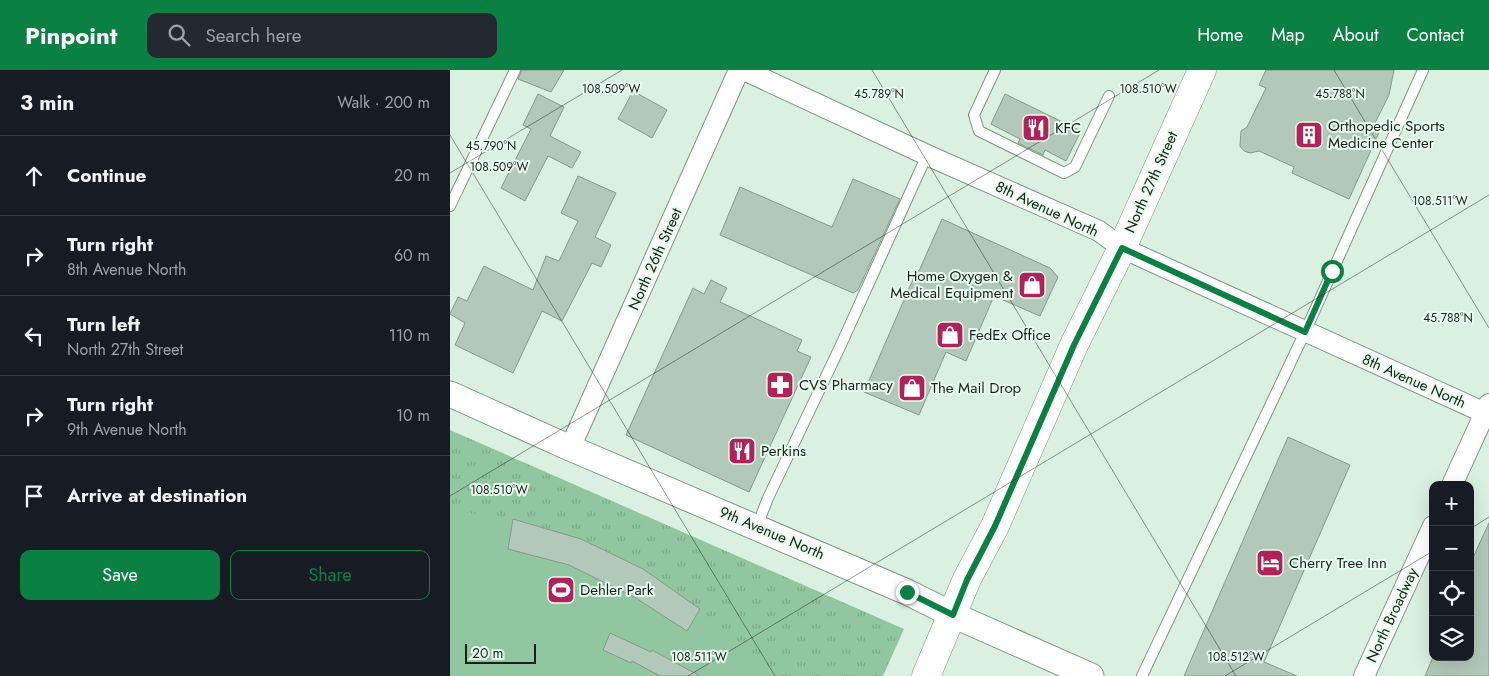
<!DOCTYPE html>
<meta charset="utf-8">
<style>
body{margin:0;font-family:Jost,sans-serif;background:#242831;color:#f1f3f6}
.controls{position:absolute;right:15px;bottom:15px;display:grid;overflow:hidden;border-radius:10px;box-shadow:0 5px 20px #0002}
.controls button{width:45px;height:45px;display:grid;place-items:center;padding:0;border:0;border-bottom:1px solid #363941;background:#171b24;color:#f1f3f6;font:25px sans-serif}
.scale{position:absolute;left:15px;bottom:12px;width:71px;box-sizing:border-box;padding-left:5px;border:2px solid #18201a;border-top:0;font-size:14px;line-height:18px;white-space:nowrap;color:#18201a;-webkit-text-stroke:4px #e7fded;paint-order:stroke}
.stop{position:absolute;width:15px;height:15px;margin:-11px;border:4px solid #0b8043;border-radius:50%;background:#fff}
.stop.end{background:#0b8043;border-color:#fff;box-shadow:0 1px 5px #0008}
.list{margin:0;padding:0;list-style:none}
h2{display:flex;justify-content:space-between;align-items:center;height:65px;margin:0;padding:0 20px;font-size:21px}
h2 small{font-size:16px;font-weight:400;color:#9ea1a6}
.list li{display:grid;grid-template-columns:32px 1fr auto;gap:15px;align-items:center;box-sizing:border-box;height:80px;padding:0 20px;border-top:1px solid #363941}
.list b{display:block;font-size:19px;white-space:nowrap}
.list p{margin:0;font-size:16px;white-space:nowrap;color:#9ea1a6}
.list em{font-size:16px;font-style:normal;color:#9ea1a6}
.actions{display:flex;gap:10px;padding:15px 20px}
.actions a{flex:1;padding:11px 0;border:1px solid #0b8043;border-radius:10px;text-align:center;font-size:18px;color:#0b8043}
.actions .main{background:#0b8043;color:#fff}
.icon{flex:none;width:28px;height:28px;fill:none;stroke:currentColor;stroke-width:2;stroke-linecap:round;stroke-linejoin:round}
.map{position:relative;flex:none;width:1039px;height:606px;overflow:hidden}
header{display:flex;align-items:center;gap:30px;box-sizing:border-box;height:70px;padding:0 25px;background:#0b8043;color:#fff}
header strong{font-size:24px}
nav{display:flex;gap:28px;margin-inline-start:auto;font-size:18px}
.search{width:350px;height:45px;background:#242831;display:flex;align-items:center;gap:12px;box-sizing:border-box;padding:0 18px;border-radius:10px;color:#9ea1a6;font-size:19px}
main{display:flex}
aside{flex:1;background:#171b24}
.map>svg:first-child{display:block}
.park{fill:url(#park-tufts)}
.garden{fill:#90c7a0}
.building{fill:#b2c8b8;stroke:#869a8c}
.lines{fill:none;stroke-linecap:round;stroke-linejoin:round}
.service-casing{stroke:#819587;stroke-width:12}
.minor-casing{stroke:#819587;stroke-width:22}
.tertiary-casing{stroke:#819587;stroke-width:27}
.primary-casing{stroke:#819587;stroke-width:29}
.service{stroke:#fff;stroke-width:10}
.minor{stroke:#fff;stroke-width:20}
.tertiary{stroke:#fff;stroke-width:25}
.primary{stroke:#fff;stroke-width:28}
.route{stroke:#0b8043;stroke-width:6}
.ticks{fill:none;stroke:#18201a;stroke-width:1;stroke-opacity:0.45}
.labels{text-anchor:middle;stroke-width:4;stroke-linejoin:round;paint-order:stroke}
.poi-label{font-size:15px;fill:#18201a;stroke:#e7fded;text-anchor:start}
.street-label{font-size:15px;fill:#18201a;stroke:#e7fded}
.ticks-label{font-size:12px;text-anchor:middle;fill:#18201a;stroke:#e7fded;stroke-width:4;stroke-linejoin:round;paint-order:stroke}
</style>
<header>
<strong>Pinpoint</strong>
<div class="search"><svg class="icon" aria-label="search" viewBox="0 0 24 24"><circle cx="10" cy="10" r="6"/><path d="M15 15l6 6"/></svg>Search here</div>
<nav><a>Home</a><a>Map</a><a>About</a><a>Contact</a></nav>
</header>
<main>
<aside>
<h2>3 min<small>Walk · 200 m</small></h2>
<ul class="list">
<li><svg class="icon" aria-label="ahead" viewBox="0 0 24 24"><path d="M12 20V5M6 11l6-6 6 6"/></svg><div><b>Continue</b></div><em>20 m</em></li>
<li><svg class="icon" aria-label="right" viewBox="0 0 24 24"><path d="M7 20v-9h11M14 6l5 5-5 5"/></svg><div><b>Turn right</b><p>8th Avenue North</p></div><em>60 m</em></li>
<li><svg class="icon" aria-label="left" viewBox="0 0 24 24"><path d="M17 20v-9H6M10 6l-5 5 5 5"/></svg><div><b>Turn left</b><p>North 27th Street</p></div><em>110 m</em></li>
<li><svg class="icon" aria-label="right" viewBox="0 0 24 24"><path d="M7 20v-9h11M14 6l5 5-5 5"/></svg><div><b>Turn right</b><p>9th Avenue North</p></div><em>10 m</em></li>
<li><svg class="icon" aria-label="arrive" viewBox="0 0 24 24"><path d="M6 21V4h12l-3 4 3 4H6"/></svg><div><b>Arrive at destination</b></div></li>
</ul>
<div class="actions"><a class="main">Save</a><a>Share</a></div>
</aside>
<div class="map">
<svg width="1039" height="606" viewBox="0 0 1039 606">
<defs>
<pattern id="park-tufts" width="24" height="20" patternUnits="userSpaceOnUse" patternTransform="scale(1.25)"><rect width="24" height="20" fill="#90c7a0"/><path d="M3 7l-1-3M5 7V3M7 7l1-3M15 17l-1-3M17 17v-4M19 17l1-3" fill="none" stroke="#7bab89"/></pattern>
</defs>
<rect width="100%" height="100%" fill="#daf0e0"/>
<!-- park -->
<polygon class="park" points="0,360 454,559 433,606 0,606"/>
<!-- garden -->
<polygon class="garden" points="0,442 46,445 131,469 195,500 250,539 314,606 0,606"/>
<!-- building -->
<g class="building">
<polygon points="72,0 114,0 101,22 68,9"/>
<polygon points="816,0 944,0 939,25 925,53 932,56 899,129 842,103 844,97 809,81 800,83 794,81 790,76 791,61 797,57 816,18 809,15"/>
<polygon points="183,21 217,40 202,68 168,49"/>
<polygon points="88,24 114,37 100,66 131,82 122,98 98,86 75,131 51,118 81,59 73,55"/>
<polygon points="555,24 631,61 616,91 595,80 593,85 568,73 570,69 541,54"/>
<polygon points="128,106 166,123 145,167 161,175 151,197 142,193 112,251 92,241 63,303 5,275 15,253 0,244 8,227 17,231 34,196 83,220 96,186 109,191 128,151 111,143"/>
<polygon points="403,109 450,129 408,220 403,223 270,165 290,117 382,157"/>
<polygon points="492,149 600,198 608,207 590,246 544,226 516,291 496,282 469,345 414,322 467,200 469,201"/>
<polygon points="261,210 277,218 270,232 352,270 347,281 361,287 299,422 176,365 243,218 254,224"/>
<polygon points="838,367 900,395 814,592 847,606 734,606"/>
<polygon points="63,449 131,469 193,499 250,539 237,561 184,527 119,495 58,479"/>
<polygon points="1039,453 1039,606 975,606 983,587 1020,587 1020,494"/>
<polygon points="160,563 201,582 202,580 250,606 210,606 182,591 181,593 153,580"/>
</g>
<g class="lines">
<defs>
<g id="service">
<polyline points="545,0 524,45 529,61 614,103 625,97 659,26"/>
<polyline points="0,136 65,0"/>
<polyline points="307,456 318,428 390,277 477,85"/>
<polyline points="692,606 855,262 973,0"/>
</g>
<g id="minor">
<polyline points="294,0 477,85 649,161 672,178 1035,343"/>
<polyline points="120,378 289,0"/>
<polyline points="1002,415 1039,334"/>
<polyline points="914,606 983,456"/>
</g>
<polyline id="tertiary" points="0,324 120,378 457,522 503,545 641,606"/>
<polyline id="primary" points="476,606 517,509 545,456 624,275 672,178 752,0"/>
</defs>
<!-- service casing -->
<use href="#service" class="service-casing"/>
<!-- minor casing -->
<use href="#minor" class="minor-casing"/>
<!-- tertiary casing -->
<use href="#tertiary" class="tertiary-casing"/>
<!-- primary casing -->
<use href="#primary" class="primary-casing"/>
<!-- service -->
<use href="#service" class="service"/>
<!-- minor -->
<use href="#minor" class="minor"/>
<!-- tertiary -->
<use href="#tertiary" class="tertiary"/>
<!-- primary -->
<use href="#primary" class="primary"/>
</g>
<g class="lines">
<!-- route -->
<polyline class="route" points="457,522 503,545 517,510 545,456 624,275 672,178 855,262 882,201"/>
</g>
<!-- ticks -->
<path class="ticks" d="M422,0L786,606M884,0L1039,258M0,65L325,606M0,103L172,0M0,426L709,0M1020,459L1039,447M238,606L1039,125M775,606L983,481"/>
<!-- icons -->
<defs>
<symbol id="restaurant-square" viewBox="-11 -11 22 22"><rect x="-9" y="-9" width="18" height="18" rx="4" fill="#b02259" stroke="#e7fded"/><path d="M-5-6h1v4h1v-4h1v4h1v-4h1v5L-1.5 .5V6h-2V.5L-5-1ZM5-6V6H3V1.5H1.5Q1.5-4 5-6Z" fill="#fff"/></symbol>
<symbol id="building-square" viewBox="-11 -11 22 22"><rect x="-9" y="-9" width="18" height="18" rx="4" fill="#b02259" stroke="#e7fded"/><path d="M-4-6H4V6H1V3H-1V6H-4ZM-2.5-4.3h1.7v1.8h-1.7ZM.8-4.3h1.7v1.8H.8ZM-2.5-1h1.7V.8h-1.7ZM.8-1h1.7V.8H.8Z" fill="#fff"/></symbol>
<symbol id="shop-square" viewBox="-11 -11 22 22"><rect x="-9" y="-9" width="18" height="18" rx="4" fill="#b02259" stroke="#e7fded"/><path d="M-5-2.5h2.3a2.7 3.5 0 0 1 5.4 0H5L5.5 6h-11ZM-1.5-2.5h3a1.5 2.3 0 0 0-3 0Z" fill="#fff"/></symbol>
<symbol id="pharmacy-square" viewBox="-11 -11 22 22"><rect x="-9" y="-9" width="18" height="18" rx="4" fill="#b02259" stroke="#e7fded"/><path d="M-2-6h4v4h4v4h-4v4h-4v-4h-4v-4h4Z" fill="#fff"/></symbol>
<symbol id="hotel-square" viewBox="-11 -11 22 22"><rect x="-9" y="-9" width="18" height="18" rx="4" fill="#b02259" stroke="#e7fded"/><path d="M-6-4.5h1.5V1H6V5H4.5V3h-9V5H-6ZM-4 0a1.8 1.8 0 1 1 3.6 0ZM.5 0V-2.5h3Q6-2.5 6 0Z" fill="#fff"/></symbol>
<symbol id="stadium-square" viewBox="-11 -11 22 22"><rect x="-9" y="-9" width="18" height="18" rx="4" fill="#b02259" stroke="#e7fded"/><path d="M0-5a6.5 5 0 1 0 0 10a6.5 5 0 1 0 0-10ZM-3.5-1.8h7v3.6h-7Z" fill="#fff"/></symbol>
</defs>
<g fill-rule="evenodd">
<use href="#restaurant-square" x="570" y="42" width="32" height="32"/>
<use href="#building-square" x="843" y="49" width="32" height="32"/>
<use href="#shop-square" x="566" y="199" width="32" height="32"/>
<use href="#shop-square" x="484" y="249" width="32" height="32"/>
<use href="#pharmacy-square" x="314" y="299" width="32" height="32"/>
<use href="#shop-square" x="446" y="302" width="32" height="32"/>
<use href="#restaurant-square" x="276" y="365" width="32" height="32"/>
<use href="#hotel-square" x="804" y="477" width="32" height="32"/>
<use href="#stadium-square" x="95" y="504" width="32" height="32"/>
</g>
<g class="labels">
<!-- poi labels -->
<g class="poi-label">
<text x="878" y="61">Orthopedic Sports<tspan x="878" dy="17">Medicine Center</tspan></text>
<text x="605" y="63">KFC</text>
<text x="563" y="211" text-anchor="end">Home Oxygen &amp;<tspan x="563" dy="17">Medical Equipment</tspan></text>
<text x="519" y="270">FedEx Office</text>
<text x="349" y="320">CVS Pharmacy</text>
<text x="481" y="323">The Mail Drop</text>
<text x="311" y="386">Perkins</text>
<text x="839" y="498">Cherry Tree Inn</text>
<text x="130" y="525">Dehler Park</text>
</g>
<!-- street labels -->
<g class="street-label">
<text transform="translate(701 112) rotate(-66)" y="5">North 27th Street</text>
<text transform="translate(597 139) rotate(25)" y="5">8th Avenue North</text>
<text transform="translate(205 189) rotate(-66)" y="5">North 26th Street</text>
<text transform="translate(964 311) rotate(24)" y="5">8th Avenue North</text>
<text transform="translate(322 463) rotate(23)" y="5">9th Avenue North</text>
<text transform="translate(942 545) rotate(-65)" y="5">North Broadway</text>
</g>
</g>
<g class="ticks-label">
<text x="161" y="23">108.509°W</text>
<text x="698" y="23">108.510°W</text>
<text x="429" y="28">45.789°N</text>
<text x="890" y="28">45.788°N</text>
<text x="41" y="80">45.790°N</text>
<text x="49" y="101">108.509°W</text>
<text x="990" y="135">108.511°W</text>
<text x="998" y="252">45.788°N</text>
<text x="49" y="424">108.510°W</text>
<text x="249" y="591">108.511°W</text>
<text x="786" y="591">108.512°W</text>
</g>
</svg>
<div class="controls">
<button>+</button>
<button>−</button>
<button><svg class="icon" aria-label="locate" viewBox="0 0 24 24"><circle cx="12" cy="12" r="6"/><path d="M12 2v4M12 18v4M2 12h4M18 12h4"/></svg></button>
<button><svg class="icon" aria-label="layers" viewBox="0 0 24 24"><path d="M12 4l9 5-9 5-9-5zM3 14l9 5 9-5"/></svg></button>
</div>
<div class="scale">20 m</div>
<div class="stop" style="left:882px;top:201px"></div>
<div class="stop end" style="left:457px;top:522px"></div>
</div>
</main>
